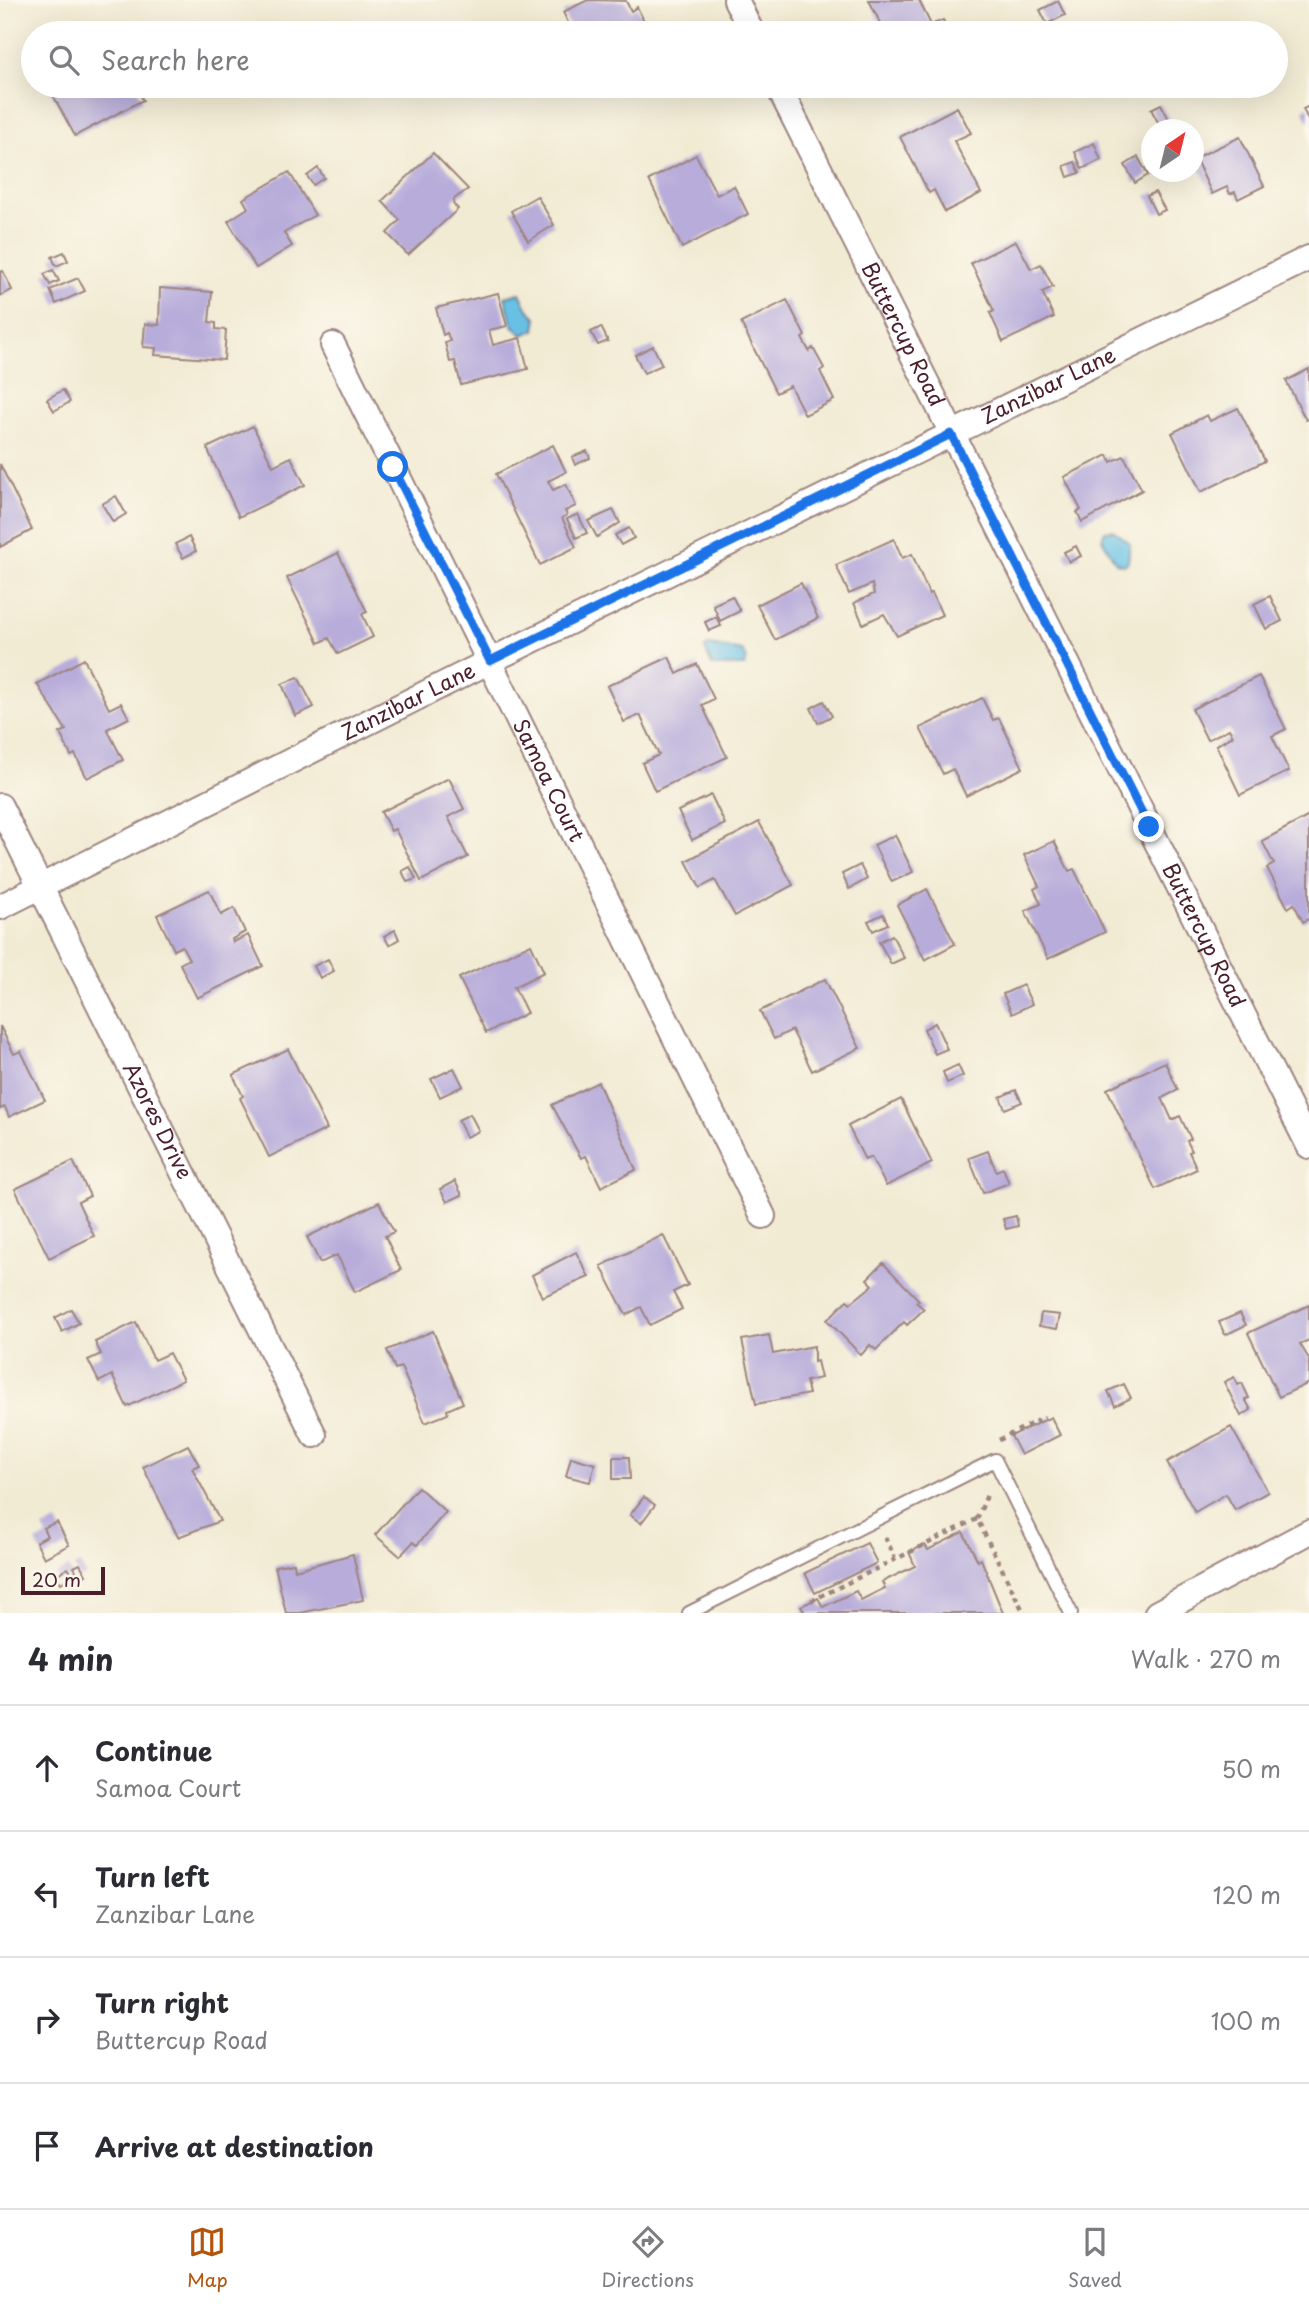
<!DOCTYPE html>
<meta charset="utf-8">
<style>
body{margin:0;font-family:"Playpen Sans",sans-serif;background:#f2f2f3;color:#2b2b33}
.compass{position:absolute;left:1141px;top:119px;width:63px;height:63px;border-radius:50%;background:#fff;box-shadow:0 7px 28px #0002;rotate:35deg}
.scale{position:absolute;left:21px;bottom:18px;width:84px;box-sizing:border-box;padding-left:7px;border:4px solid #4a1f2b;border-top:0;font-size:19px;line-height:24px;white-space:nowrap;color:#4a1f2b;-webkit-text-stroke:5px #fbf7ec;paint-order:stroke}
.stop{position:absolute;width:21px;height:21px;margin:-16px;border:5px solid #1a73e8;border-radius:50%;background:#fff}
.stop.end{background:#1a73e8;border-color:#fff;box-shadow:0 2px 7px #0008}
.list{margin:0;padding:0;list-style:none}
h2{display:flex;justify-content:space-between;align-items:center;height:91px;margin:0;padding:0 28px;font-size:30px}
h2 small{font-size:23px;font-weight:400;color:#7c7c81}
.list li{display:grid;grid-template-columns:46px 1fr auto;gap:21px;align-items:center;box-sizing:border-box;height:126px;padding:0 28px;border-top:2px solid #e1e1e2}
.list b{display:block;font-size:26px;white-space:nowrap}
.list p{margin:0;font-size:23px;white-space:nowrap;color:#7c7c81}
.list em{font-size:23px;font-style:normal;color:#7c7c81}
.icon{flex:none;width:38px;height:38px;fill:none;stroke:currentColor;stroke-width:2;stroke-linecap:round;stroke-linejoin:round}
.map{position:relative;flex:none;width:1309px;height:1613px;overflow:hidden}
.search{position:absolute;background:#fff;box-shadow:0 7px 28px #0002;left:21px;right:21px;top:21px;height:77px;display:flex;align-items:center;gap:18px;box-sizing:border-box;padding:0 24px;border-radius:38px;color:#7c7c81;font-size:26px}
.sheet{height:595px;background:#fff}
nav{display:flex;justify-content:space-around;align-items:center;box-sizing:border-box;height:98px;border-top:2px solid #e1e1e2;background:#fff;font-size:19px;color:#7c7c81}
nav a{display:grid;justify-items:center;gap:4px}
nav .on{color:#b45309}
.map>svg:first-child{display:block}
.water{fill:#68c1e5;stroke:#597088;stroke-width:2}
.building{fill:#b7acda}
.lines{fill:none;stroke-linecap:round;stroke-linejoin:round}
.service-casing{stroke:#9e8580;stroke-width:16}
.minor-casing{stroke:#9e8580;stroke-width:28}
.path{stroke:#9e8580;stroke-width:4.5;stroke-dasharray:5 5;stroke-linecap:butt}
.service{stroke:#fff;stroke-width:12}
.minor{stroke:#fff;stroke-width:24}
.route{stroke:#1a73e8;stroke-width:9}
.labels{text-anchor:middle;stroke-width:5;stroke-linejoin:round;paint-order:stroke}
.street-label{font-size:21px;fill:#4a1f2b;stroke:#fbf7ec}
</style>
<div class="map">
<svg width="1309" height="1613" viewBox="0 0 1309 1613">
<rect width="100%" height="100%" fill="#fbf7ec"/>
<filter id="ink" filterUnits="userSpaceOnUse"><feTurbulence type="fractalNoise" baseFrequency=".0143" numOctaves="2"/><feDisplacementMap in="SourceGraphic" scale="14" xChannelSelector="R" yChannelSelector="G"/><feConvolveMatrix kernelMatrix="1 2 1 2 8 2 1 2 1" color-interpolation-filters="sRGB"/></filter>
<filter id="wash" filterUnits="userSpaceOnUse"><feTurbulence type="fractalNoise" baseFrequency=".00686" numOctaves="4" result="noise"/><feDisplacementMap in="SourceGraphic" scale="28" xChannelSelector="R" yChannelSelector="G"/><feGaussianBlur stdDeviation="1.57" result="paint"/><feColorMatrix in="noise" values="0 0 0 0 0 0 0 0 0 0 0 0 0 0 0 0 0 1.4 0 .05"/><feComposite in="paint" operator="in"/></filter>
<g filter="url(#wash)">
<rect width="100%" height="100%" fill="#f2ebd4"/>
<!-- water -->
<g class="water">
<polygon points="520,293 527,308 537,318 535,330 522,335 512,324 505,297"/>
<polygon points="1113,530 1130,543 1128,562 1124,565 1116,563 1102,539 1105,531"/>
<polygon points="709,645 742,651 747,658 744,666 712,666 705,648"/>
</g>
<g id="blocks">
<!-- building -->
<g class="building">
<polygon points="588,0 626,1 631,11 637,7 650,33 573,33 563,12"/>
<polygon points="869,0 919,0 931,25 943,20 950,33 885,33"/>
<polygon points="1058,1 1065,15 1047,24 1040,10"/>
<polygon points="1190,27 1193,33 1177,33"/>
<polygon points="48,86 135,86 143,100 75,136"/>
<polygon points="1161,104 1170,121 1160,126 1151,109"/>
<polygon points="1309,106 1309,122 1303,109"/>
<polygon points="957,107 971,133 954,141 981,193 945,212 934,190 929,193 900,137"/>
<polygon points="1240,137 1264,186 1238,199 1235,192 1230,194 1227,187 1212,194 1195,158"/>
<polygon points="1094,143 1101,160 1082,169 1075,152"/>
<polygon points="433,153 468,189 454,199 453,204 458,209 408,255 387,233 400,220 382,201"/>
<polygon points="696,155 717,195 734,186 748,214 682,248 649,180"/>
<polygon points="1138,157 1148,175 1135,183 1125,165"/>
<polygon points="1075,162 1080,173 1068,177 1064,166"/>
<polygon points="318,168 324,178 313,185 307,176"/>
<polygon points="289,172 315,215 284,233 292,246 256,268 228,221 248,208 243,199"/>
<polygon points="1155,192 1165,210 1156,214 1147,196"/>
<polygon points="537,196 554,225 528,241 511,211"/>
<polygon points="1016,241 1031,269 1041,264 1053,287 1042,292 1054,317 1003,342 990,313 994,311 971,263"/>
<polygon points="64,252 68,261 56,266 52,257"/>
<polygon points="53,270 59,281 50,285 44,274"/>
<polygon points="3,271 12,290 0,296 0,272"/>
<polygon points="78,278 85,291 56,304 50,290"/>
<polygon points="160,288 212,292 209,322 216,323 216,329 226,330 224,360 155,355 156,348 143,347 145,324 159,325"/>
<polygon points="498,293 507,326 489,330 493,345 520,338 528,369 461,385 455,361 450,362 445,343 450,341 447,333 443,335 436,308"/>
<polygon points="787,300 805,336 802,338 809,351 813,348 824,368 820,371 834,400 805,415 790,386 776,393 741,323"/>
<polygon points="601,327 608,341 598,345 591,332"/>
<polygon points="653,346 662,365 644,373 635,355"/>
<polygon points="1309,369 1309,419 1306,420 1286,381"/>
<polygon points="63,390 70,402 54,411 47,399"/>
<polygon points="1238,408 1265,461 1201,492 1172,433 1207,415 1210,421"/>
<polygon points="253,426 273,466 291,457 305,485 239,517 207,448"/>
<polygon points="553,445 566,472 548,481 553,490 566,484 576,506 565,511 567,515 562,518 576,547 540,565 496,474"/>
<polygon points="587,451 590,458 575,465 572,457"/>
<polygon points="1108,455 1111,462 1124,456 1142,490 1082,522 1077,512 1081,510 1064,477"/>
<polygon points="0,464 32,530 0,547"/>
<polygon points="116,496 126,514 113,522 102,504"/>
<polygon points="613,510 620,523 597,537 588,521"/>
<polygon points="578,514 587,533 576,538 567,519"/>
<polygon points="629,528 634,538 621,545 615,535"/>
<polygon points="189,537 196,551 183,558 175,544"/>
<polygon points="894,539 902,558 912,554 929,594 932,593 942,615 897,636 884,614 863,624 854,603 874,594 872,584 849,594 836,565"/>
<polygon points="1076,546 1081,556 1069,562 1064,552"/>
<polygon points="338,553 367,612 362,614 373,637 338,654 329,638 319,643 287,578"/>
<polygon points="801,583 818,618 775,640 757,605"/>
<polygon points="732,596 740,611 720,621 713,605"/>
<polygon points="1270,596 1282,621 1266,629 1254,604"/>
<polygon points="716,617 721,626 709,631 705,622"/>
<polygon points="669,657 677,674 697,664 714,699 702,705 727,757 655,791 642,763 659,755 640,715 624,722 607,686"/>
<polygon points="84,659 109,709 121,703 129,718 107,729 123,760 87,778 75,754 71,756 60,733 66,730 37,684"/>
<polygon points="1259,676 1286,729 1272,736 1289,771 1240,795 1216,745 1233,736 1229,729 1207,740 1192,709"/>
<polygon points="298,677 314,707 295,716 282,684"/>
<polygon points="982,698 993,720 999,718 1023,768 966,796 953,769 943,774 920,728"/>
<polygon points="824,701 832,716 818,723 811,708"/>
<polygon points="449,778 464,809 448,817 468,857 421,881 395,829 391,831 381,812"/>
<polygon points="711,795 725,824 692,840 678,811"/>
<polygon points="1309,816 1309,919 1303,922 1294,904 1288,908 1267,868 1274,864 1262,841"/>
<polygon points="759,822 793,885 735,916 715,880 700,888 686,861"/>
<polygon points="895,835 913,872 892,882 874,845"/>
<polygon points="1054,841 1069,871 1074,869 1105,932 1048,959 1025,911 1041,904 1034,889 1039,886 1024,855"/>
<polygon points="860,865 867,879 849,889 842,874"/>
<polygon points="410,867 416,879 407,882 402,871"/>
<polygon points="927,889 955,944 925,960 897,905"/>
<polygon points="209,890 221,915 234,908 245,932 232,939 233,942 248,935 263,966 197,998 180,964 189,959 182,946 174,950 157,915"/>
<polygon points="883,914 888,924 873,931 868,921"/>
<polygon points="395,930 399,939 389,945 384,936"/>
<polygon points="892,935 904,958 891,964 879,942"/>
<polygon points="531,944 544,972 514,987 527,1013 486,1033 459,978"/>
<polygon points="328,959 334,971 320,978 314,966"/>
<polygon points="825,979 860,1048 812,1071 792,1030 774,1039 760,1011"/>
<polygon points="1023,985 1032,1004 1012,1014 1003,994"/>
<polygon points="935,1023 947,1049 935,1054 924,1029"/>
<polygon points="0,1026 14,1054 21,1051 45,1100 9,1117 5,1107 0,1109"/>
<polygon points="288,1049 327,1129 269,1157 240,1098 243,1096 233,1075"/>
<polygon points="1165,1062 1178,1090 1162,1098 1172,1120 1180,1116 1191,1139 1187,1141 1192,1151 1189,1152 1197,1169 1155,1189 1107,1089"/>
<polygon points="958,1065 963,1076 947,1083 943,1072"/>
<polygon points="454,1068 463,1086 440,1097 431,1079"/>
<polygon points="598,1082 636,1170 601,1187 586,1156 581,1158 552,1105"/>
<polygon points="1016,1090 1022,1102 1005,1109 1000,1097"/>
<polygon points="901,1099 932,1163 886,1186 871,1157 865,1160 848,1126"/>
<polygon points="470,1114 479,1131 466,1137 458,1120"/>
<polygon points="988,1151 996,1171 1003,1168 1009,1183 983,1193 969,1158"/>
<polygon points="73,1161 90,1196 78,1202 94,1236 49,1258 15,1189"/>
<polygon points="455,1181 462,1195 447,1202 440,1189"/>
<polygon points="379,1202 394,1232 385,1236 401,1270 355,1292 337,1255 320,1263 307,1237"/>
<polygon points="1016,1216 1018,1226 1006,1229 1003,1219"/>
<polygon points="663,1235 688,1285 673,1292 682,1309 650,1325 641,1307 626,1315 601,1266"/>
<polygon points="576,1252 589,1277 542,1297 532,1275"/>
<polygon points="883,1263 919,1300 916,1302 924,1309 907,1325 904,1322 876,1350 870,1345 861,1355 827,1320 847,1300 851,1303 873,1285 867,1279"/>
<polygon points="1309,1305 1309,1340 1300,1344 1309,1359 1309,1383 1279,1397 1248,1333"/>
<polygon points="71,1309 79,1323 62,1332 55,1318"/>
<polygon points="1041,1313 1060,1315 1057,1329 1039,1326"/>
<polygon points="1240,1313 1246,1325 1225,1335 1219,1322"/>
<polygon points="136,1322 154,1360 169,1353 183,1380 127,1407 112,1375 99,1382 88,1360 101,1354 95,1342"/>
<polygon points="433,1331 463,1403 447,1410 448,1414 425,1423 401,1367 395,1369 387,1350"/>
<polygon points="769,1335 773,1354 814,1346 814,1362 817,1361 821,1378 806,1381 809,1394 756,1404 742,1340"/>
<polygon points="1234,1377 1238,1385 1242,1383 1249,1398 1245,1399 1251,1410 1241,1416 1224,1382"/>
<polygon points="1124,1384 1131,1398 1115,1406 1108,1391"/>
<polygon points="1051,1417 1060,1435 1021,1455 1011,1436"/>
<polygon points="1231,1427 1268,1492 1235,1510 1226,1494 1195,1512 1167,1462"/>
<polygon points="188,1445 199,1465 192,1468 220,1521 178,1537 143,1467"/>
<polygon points="571,1457 595,1464 590,1482 566,1476"/>
<polygon points="613,1457 629,1457 630,1479 613,1479"/>
<polygon points="418,1487 446,1512 417,1545 413,1542 400,1556 375,1535"/>
<polygon points="644,1497 655,1505 641,1523 630,1515"/>
<polygon points="57,1522 69,1545 44,1558 36,1542 47,1536 43,1528"/>
<polygon points="963,1532 978,1561 981,1559 1003,1613 800,1613 804,1611 801,1606 818,1598 823,1607 856,1591 861,1600 885,1588 882,1582 915,1566 909,1552 925,1545 928,1550"/>
<polygon points="867,1543 877,1563 815,1593 805,1573"/>
<polygon points="353,1554 363,1600 300,1613 286,1613 275,1566 294,1563 295,1570"/>
<polygon points="80,1564 86,1575 80,1579 74,1567"/>
<polygon points="68,1568 73,1576 61,1583 56,1575"/>
</g>
</g>
</g>
<g filter="url(#ink)">
<use href="#blocks" fill-opacity="0" stroke="#9e8580" stroke-width="2"/>
<g class="lines">
<defs>
<polyline id="service" points="689,1613 995,1460 1071,1613"/>
<g id="minor">
<polyline points="736,0 752,33"/>
<path id="s1" d="M778,86L1309,1146"/>
<path id="s2" d="M333,345L763,1216"/>
<path id="s3" d="M0,806L314,1435"/>
<path id="s4" d="M0,907L490,661L1309,258"/>
<polyline points="1157,1613 1309,1532"/>
</g>
</defs>
<!-- service casing -->
<use href="#service" class="service-casing"/>
<!-- minor casing -->
<use href="#minor" class="minor-casing"/>
<!-- path -->
<g class="path">
<polyline points="999,1440 1045,1417"/>
<polyline points="977,1519 987,1495"/>
<polyline points="885,1537 895,1558"/>
<polyline points="811,1601 977,1519 1024,1613"/>
</g>
<!-- service -->
<use href="#service" class="service"/>
<!-- minor -->
<use href="#minor" class="minor"/>
</g>
</g>
<g class="lines" filter="url(#ink)">
<!-- route -->
<polyline class="route" points="393,467 490,661 951,434 1149,827"/>
</g>
<g class="labels">
<!-- street labels -->
<g class="street-label">
<text dy="7" stroke="none"><textPath href="#s1" startOffset="278">Buttercup Road</textPath></text>
<text dy="7" stroke="none"><textPath href="#s4" startOffset="1171">Zanzibar Lane</textPath></text>
<text dy="7" stroke="none"><textPath href="#s4" startOffset="457">Zanzibar Lane</textPath></text>
<text dy="7" stroke="none"><textPath href="#s2" startOffset="486">Samoa Court</textPath></text>
<text dy="7" stroke="none"><textPath href="#s1" startOffset="950">Buttercup Road</textPath></text>
<text dy="7" stroke="none"><textPath href="#s3" startOffset="352">Azores Drive</textPath></text>
</g>
</g>
</svg>
<svg class="compass" viewBox="-18 -18 36 36"><path d="M0-13l5 13h-10z" fill="#e53935"/><path d="M0 13l5-13h-10z" fill="#7c7c81"/></svg>
<div class="scale">20 m</div>
<div class="stop" style="left:393px;top:467px"></div>
<div class="stop end" style="left:1149px;top:827px"></div>
<div class="search"><svg class="icon" aria-label="search" viewBox="0 0 24 24"><circle cx="10" cy="10" r="6"/><path d="M15 15l6 6"/></svg>Search here</div>
</div>
<section class="sheet">
<h2>4 min<small>Walk · 270 m</small></h2>
<ul class="list">
<li><svg class="icon" aria-label="ahead" viewBox="0 0 24 24"><path d="M12 20V5M6 11l6-6 6 6"/></svg><div><b>Continue</b><p>Samoa Court</p></div><em>50 m</em></li>
<li><svg class="icon" aria-label="left" viewBox="0 0 24 24"><path d="M17 20v-9H6M10 6l-5 5 5 5"/></svg><div><b>Turn left</b><p>Zanzibar Lane</p></div><em>120 m</em></li>
<li><svg class="icon" aria-label="right" viewBox="0 0 24 24"><path d="M7 20v-9h11M14 6l5 5-5 5"/></svg><div><b>Turn right</b><p>Buttercup Road</p></div><em>100 m</em></li>
<li><svg class="icon" aria-label="arrive" viewBox="0 0 24 24"><path d="M6 21V4h12l-3 4 3 4H6"/></svg><div><b>Arrive at destination</b></div></li>
</ul>
</section>
<nav>
<a class="on"><svg class="icon" aria-label="map" viewBox="0 0 24 24"><path d="M3 6l6-2 6 2 6-2v14l-6 2-6-2-6 2zM9 4v14M15 6v14"/></svg>Map</a>
<a><svg class="icon" aria-label="directions" viewBox="0 0 24 24"><path d="M12 3l9 9-9 9-9-9zM9 14v-3h6M13 9l2 2-2 2"/></svg>Directions</a>
<a><svg class="icon" aria-label="saved" viewBox="0 0 24 24"><path d="M7 4h10v16l-5-4-5 4z"/></svg>Saved</a>
</nav>
